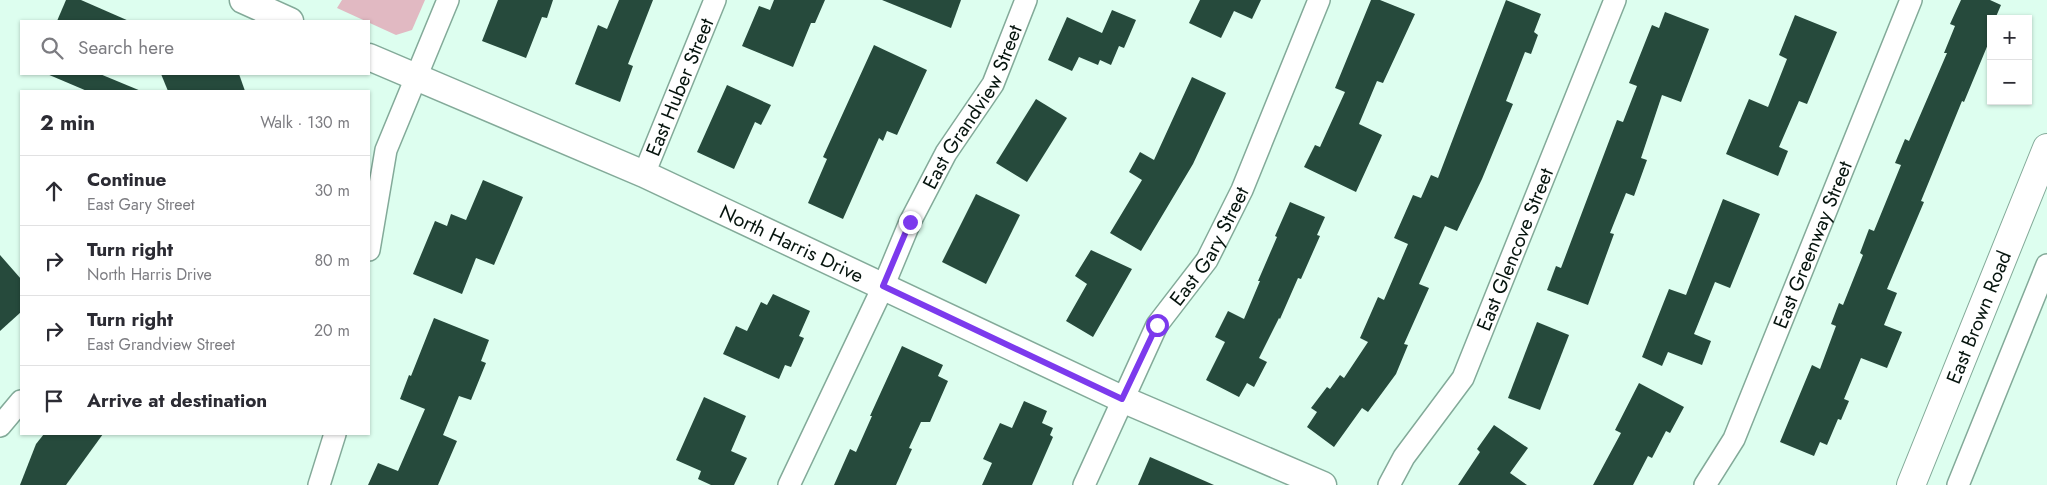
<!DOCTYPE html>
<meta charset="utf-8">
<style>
body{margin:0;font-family:Jost,sans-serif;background:#f2f2f3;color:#2b2b33}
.controls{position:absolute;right:15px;top:15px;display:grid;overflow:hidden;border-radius:0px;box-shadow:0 1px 4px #0004}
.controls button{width:45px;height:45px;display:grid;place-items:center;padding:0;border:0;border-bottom:1px solid #e1e1e2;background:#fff;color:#2b2b33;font:25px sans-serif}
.stop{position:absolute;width:15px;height:15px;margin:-11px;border:4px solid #7c3aed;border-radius:50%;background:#fff}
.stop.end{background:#7c3aed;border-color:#fff;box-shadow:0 1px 5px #0008}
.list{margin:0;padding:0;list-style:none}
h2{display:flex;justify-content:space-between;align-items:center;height:65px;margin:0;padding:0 20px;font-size:21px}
h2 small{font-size:16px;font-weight:400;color:#7c7c81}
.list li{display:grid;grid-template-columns:32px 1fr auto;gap:15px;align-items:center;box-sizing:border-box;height:70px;padding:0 20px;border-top:1px solid #e1e1e2}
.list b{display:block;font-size:19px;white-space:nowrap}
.list p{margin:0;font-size:16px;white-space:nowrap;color:#7c7c81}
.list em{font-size:16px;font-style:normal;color:#7c7c81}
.icon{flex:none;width:28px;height:28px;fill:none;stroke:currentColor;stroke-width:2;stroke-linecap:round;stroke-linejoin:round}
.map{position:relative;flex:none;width:2047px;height:485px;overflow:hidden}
.search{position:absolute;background:#fff;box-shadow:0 1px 4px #0004;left:20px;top:20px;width:350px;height:55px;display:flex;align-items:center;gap:12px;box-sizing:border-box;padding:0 18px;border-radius:0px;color:#7c7c81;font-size:19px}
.panel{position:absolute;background:#fff;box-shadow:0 1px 4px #0004;left:20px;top:90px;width:350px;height:345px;border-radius:0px}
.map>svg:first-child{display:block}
.green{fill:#e1b9c2}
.building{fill:#264a3c}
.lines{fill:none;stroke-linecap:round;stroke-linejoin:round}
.minor-casing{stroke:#83aa99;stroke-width:24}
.tertiary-casing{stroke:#83aa99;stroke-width:29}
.secondary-casing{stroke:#83aa99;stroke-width:30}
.minor{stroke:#fff;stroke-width:21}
.tertiary{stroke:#fff;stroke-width:26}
.secondary{stroke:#fff;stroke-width:28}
.route{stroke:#7c3aed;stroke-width:6}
.labels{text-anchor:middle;stroke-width:5;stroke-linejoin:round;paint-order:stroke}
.street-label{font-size:20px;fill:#06140e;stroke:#fff}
</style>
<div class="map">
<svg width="2047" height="485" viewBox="0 0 2047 485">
<rect width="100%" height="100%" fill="#ddfeef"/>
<!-- green -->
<polygon class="green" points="342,0 425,0 412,30 396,35 337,8"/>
<!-- building -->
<g class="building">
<polygon points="66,0 81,0 129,21 57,21"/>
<polygon points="498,0 553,0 547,18 542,17 526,58 482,41"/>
<polygon points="619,0 653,0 628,64 633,66 620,102 575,84 598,25 607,29"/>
<polygon points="774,0 825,0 815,23 811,23 793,67 742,46 759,6 770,10"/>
<polygon points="882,0 961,0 951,28"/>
<polygon points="1200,0 1261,0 1252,19 1234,11 1221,38 1189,23"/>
<polygon points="1371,0 1380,0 1415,14 1383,83 1377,81 1359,124 1382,135 1356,192 1304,167 1315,145 1320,147 1345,92 1335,88"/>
<polygon points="1506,0 1541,14 1534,32 1538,35 1531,54 1525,52 1506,101 1513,104 1482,179 1457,231 1445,226 1419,284 1429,288 1404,344 1408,345 1396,374 1368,412 1362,408 1334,447 1307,427 1317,412 1311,408 1327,387 1330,389 1340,375 1344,378 1368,342 1360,338 1378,297 1384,300 1408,244 1394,238 1413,195 1421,198 1431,175 1438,178"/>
<polygon points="1961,0 1990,0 2001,5 1995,19 1991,19 1991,37 1964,102 1962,101 1921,201 1924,202 1887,289 1897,293 1884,325 1902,332 1887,368 1861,358 1844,399 1849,401 1841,420 1838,419 1827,445 1820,442 1814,456 1780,442 1812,365 1820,369 1836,326 1831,324 1839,303 1843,305 1863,255 1860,253 1869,229 1874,231 1901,165 1895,163 1905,139 1909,141 1947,53 1944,53 1955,26 1950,24"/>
<polygon points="1112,10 1136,20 1124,48 1119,46 1111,65 1100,60 1098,65 1079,57 1072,71 1048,60 1067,17 1102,33"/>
<polygon points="1665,12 1709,29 1681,102 1662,95 1641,158 1647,160 1634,196 1626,193 1610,233 1614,234 1588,305 1547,290 1556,266 1561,268 1617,120 1623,122 1637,86 1629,83 1652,25 1659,28"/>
<polygon points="1795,15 1837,32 1807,104 1799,101 1779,147 1788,151 1778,176 1726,154 1749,99 1768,107 1787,59 1779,55"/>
<polygon points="874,45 927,70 897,135 887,131 883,141 879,138 843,219 808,203 827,159 823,157"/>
<polygon points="47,74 100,74 141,91 87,91"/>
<polygon points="161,74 239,74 245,91 168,91"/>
<polygon points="1192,77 1226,93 1193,164 1141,251 1110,233 1142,180 1129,172 1140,152 1154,160"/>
<polygon points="727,85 771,105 761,125 755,122 734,169 697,152"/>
<polygon points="1036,99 1067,118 1027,182 996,163"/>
<polygon points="483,180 523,197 494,265 476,258 462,294 413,274 435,221 447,226 451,214 466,220"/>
<polygon points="976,194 1020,215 986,284 942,262"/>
<polygon points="1723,199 1760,214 1730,288 1715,282 1694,334 1711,341 1702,365 1668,352 1662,366 1642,357 1669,289 1686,295"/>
<polygon points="1290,202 1325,217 1317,235 1320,236 1301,279 1298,278 1280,319 1279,318 1259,358 1267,362 1254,387 1247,383 1239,397 1206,380 1225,342 1215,337 1228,311 1244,319 1260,281 1258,281 1277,237 1275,236"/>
<polygon points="1091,250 1132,269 1093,337 1066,321 1087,284 1075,276"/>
<polygon points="0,255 21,279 21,312 0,331"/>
<polygon points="773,294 810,311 799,336 804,338 791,367 785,365 779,379 723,354 736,326 747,331 761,302 767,305"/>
<polygon points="434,318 489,340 481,361 486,363 471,400 459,396 443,435 457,441 438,485 368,485 378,463 398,471 425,409 400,399 409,375 411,376"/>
<polygon points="1537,322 1569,335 1540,410 1508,398"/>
<polygon points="902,346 943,365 938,376 948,381 930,422 921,422 909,448 912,449 896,485 834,485 850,449 856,452 872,416 870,416"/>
<polygon points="1639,383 1684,407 1670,433 1666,431 1652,458 1648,456 1633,485 1593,485 1621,433 1615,430"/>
<polygon points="704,397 746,416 731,451 747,458 734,485 711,485 698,479 701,471 676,460"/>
<polygon points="1024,401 1047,411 1042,423 1053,428 1050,435 1053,437 1032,485 982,485 992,463 983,459 1000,423 1012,428"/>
<polygon points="1494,425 1528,448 1510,473 1527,485 1458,485 1480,452 1477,449"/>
<polygon points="44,434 103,434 66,485 20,485 36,444"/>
<polygon points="1150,457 1214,485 1138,485"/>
</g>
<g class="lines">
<defs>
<g id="minor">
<path id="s1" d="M644,174L715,0"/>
<polyline points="369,250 386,150 448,0"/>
<polyline points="0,426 21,401"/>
<polyline points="319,485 335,434"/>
<path id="s2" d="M789,485L883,287L910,222L946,153L993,84L1026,0"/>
<path id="s3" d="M1084,485L1157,325L1207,260L1242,190L1319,0"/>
<path id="s4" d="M1389,485L1404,457L1463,378L1615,0"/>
<path id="s5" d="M1705,485L1734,439L1911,0"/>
<polyline points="1958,485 2047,265"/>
</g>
<g id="tertiary">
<polyline points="243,0 290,21"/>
<path id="s6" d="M369,57L644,174L1122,399L1323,485"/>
</g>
<g id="secondary">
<path id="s7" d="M1911,485L2047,148"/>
</g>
</defs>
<!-- minor casing -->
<use href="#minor" class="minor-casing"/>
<!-- tertiary casing -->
<use href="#tertiary" class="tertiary-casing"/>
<!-- secondary casing -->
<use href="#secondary" class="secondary-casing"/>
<!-- minor -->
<use href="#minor" class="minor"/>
<!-- tertiary -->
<use href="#tertiary" class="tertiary"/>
<!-- secondary -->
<use href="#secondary" class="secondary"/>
</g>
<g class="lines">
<!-- route -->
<polyline class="route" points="910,222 883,286 1122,399 1157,325"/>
</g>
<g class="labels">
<!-- street labels -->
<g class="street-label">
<text dy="7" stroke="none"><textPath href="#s1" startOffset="94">East Huber Street</textPath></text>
<text dy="7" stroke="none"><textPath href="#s2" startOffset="421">East Grandview Street</textPath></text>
<text dy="7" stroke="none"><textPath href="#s6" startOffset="462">North Harris Drive</textPath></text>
<text dy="7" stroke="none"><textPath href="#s3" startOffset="271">East Gary Street</textPath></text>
<text dy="7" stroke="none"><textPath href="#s5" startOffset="264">East Greenway Street</textPath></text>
<text dy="7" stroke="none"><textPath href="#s4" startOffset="269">East Glencove Street</textPath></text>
<text dy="7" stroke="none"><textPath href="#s7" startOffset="181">East Brown Road</textPath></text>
</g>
</g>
</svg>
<div class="controls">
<button>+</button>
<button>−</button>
</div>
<div class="stop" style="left:1157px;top:325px"></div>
<div class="stop end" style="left:910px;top:222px"></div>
<div class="search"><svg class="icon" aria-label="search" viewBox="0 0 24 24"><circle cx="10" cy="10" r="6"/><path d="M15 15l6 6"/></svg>Search here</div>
<section class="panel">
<h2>2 min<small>Walk · 130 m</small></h2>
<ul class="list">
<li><svg class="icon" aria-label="ahead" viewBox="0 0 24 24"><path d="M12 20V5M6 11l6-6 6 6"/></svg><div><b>Continue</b><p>East Gary Street</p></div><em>30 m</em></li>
<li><svg class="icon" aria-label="right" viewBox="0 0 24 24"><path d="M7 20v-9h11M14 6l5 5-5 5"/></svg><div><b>Turn right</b><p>North Harris Drive</p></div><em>80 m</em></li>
<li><svg class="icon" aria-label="right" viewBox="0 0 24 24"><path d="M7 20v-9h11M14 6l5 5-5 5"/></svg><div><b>Turn right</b><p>East Grandview Street</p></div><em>20 m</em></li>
<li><svg class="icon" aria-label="arrive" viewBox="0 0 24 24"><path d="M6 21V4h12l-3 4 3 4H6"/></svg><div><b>Arrive at destination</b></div></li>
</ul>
</section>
</div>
